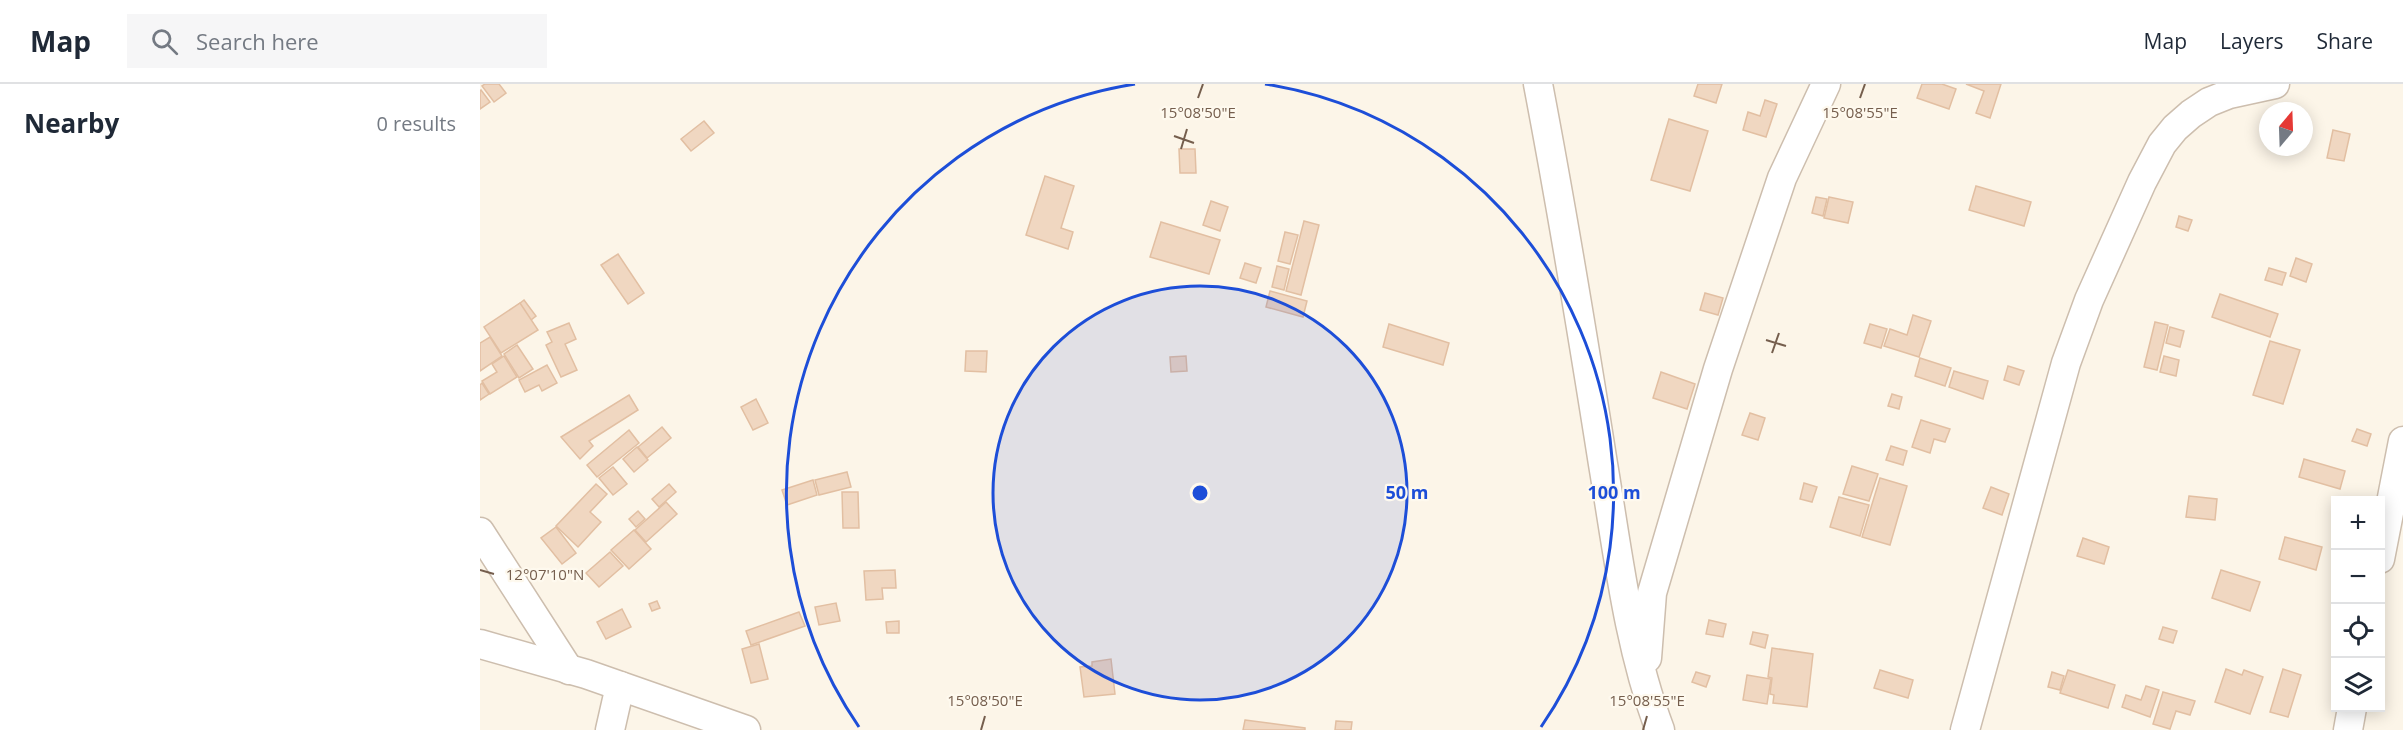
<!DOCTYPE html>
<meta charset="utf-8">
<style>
body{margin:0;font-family:"Open Sans",sans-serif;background:#f6f6f7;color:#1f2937}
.controls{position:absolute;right:18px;bottom:18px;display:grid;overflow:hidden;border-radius:0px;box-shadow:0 3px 15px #0003}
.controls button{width:54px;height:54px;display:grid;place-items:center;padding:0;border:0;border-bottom:2px solid #e0e1e3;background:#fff;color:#1f2937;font:30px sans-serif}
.compass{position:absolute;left:1779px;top:18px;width:54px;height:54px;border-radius:50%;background:#fff;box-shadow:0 3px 15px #0003;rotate:19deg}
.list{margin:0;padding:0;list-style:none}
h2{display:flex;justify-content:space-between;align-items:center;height:78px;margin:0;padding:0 24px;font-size:26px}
h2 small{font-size:20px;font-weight:400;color:#747a83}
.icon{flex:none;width:33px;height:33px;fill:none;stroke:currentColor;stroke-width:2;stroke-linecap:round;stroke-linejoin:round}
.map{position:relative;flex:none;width:1923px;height:646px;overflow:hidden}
header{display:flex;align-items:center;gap:36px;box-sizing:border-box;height:84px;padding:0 30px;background:#fff;border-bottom:2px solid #e0e1e3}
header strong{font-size:28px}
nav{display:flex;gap:33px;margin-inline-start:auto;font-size:21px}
.search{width:420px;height:54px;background:#f6f6f7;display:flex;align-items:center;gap:15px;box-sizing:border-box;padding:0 21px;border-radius:0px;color:#747a83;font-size:22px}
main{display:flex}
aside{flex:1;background:#fff}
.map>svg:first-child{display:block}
.building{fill:#f0d7c1;stroke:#e2bfa2;stroke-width:1.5}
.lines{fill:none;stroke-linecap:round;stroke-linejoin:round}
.street-casing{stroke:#cdbeae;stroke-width:31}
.street{stroke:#fff;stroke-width:28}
.ticks{fill:none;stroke:#755e4d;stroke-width:2}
.ring{fill:none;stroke:#1d4ed8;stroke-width:3}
.ticks-label{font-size:15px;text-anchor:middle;fill:#755e4d;stroke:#fef9ee;stroke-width:4.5;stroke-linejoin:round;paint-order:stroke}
.centre{fill:#1d4ed8;stroke:#fef9ee;stroke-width:3}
.ring-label{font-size:18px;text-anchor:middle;font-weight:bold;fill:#1d4ed8;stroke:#fef9ee;stroke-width:4.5;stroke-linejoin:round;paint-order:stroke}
</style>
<header>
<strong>Map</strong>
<div class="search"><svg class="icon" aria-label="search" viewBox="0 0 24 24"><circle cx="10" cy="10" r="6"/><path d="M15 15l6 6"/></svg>Search here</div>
<nav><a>Map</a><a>Layers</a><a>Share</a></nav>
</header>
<main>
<aside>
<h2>Nearby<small>0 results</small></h2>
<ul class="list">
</ul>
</aside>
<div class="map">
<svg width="1923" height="646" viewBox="0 0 1923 646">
<rect width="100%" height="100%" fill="#fcf5e8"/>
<!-- building -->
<g class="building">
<polygon points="5,0 19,0 26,9 14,18 2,2"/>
<polygon points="1218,0 1242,0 1236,19 1214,12"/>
<polygon points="1442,0 1462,0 1476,5 1469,25 1437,14"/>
<polygon points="1521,0 1510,34 1496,29 1504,7 1486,0"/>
<polygon points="1,6 10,18 0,25 0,7"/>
<polygon points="1285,16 1297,20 1286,53 1263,46 1268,28 1280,32"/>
<polygon points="1189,35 1228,47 1210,107 1171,96"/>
<polygon points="224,37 234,49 211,67 201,55"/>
<polygon points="1853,46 1870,50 1864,77 1847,74"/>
<polygon points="699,65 715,65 716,89 700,89"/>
<polygon points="565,92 594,102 581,144 593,148 588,165 546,151"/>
<polygon points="1496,102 1551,118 1544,142 1489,126"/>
<polygon points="1336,113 1347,115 1343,132 1332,129"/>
<polygon points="1349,113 1373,118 1368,139 1344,134"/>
<polygon points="731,117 748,123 740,147 723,141"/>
<polygon points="1699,132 1712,136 1708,147 1696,143"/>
<polygon points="824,137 839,141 821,211 806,207"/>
<polygon points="681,138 740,156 729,190 670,173"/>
<polygon points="805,148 818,151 810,180 798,177"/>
<polygon points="138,170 164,209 148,220 121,181"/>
<polygon points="1816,174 1832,180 1826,198 1810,192"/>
<polygon points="765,179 781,184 776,199 760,194"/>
<polygon points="797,182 809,185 804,206 792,203"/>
<polygon points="1789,184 1806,189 1802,201 1785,196"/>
<polygon points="790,207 827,217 823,233 786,223"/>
<polygon points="1225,209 1243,214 1238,231 1220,226"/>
<polygon points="1740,210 1798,230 1790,253 1732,233"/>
<polygon points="44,216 56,232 42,243 30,227"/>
<polygon points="40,219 58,246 21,269 4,243"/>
<polygon points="1433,231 1451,237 1439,273 1404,262 1410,245 1427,251"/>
<polygon points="1675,238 1688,241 1677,286 1664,283"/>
<polygon points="89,239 96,255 85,260 97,286 81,293 66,261 72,258 67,248"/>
<polygon points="909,240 969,259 963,281 903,263"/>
<polygon points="1390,240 1407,245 1401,264 1384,259"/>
<polygon points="1690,243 1704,247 1700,263 1686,259"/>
<polygon points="10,253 22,272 0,287 0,259"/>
<polygon points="1790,257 1820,266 1803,320 1773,311"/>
<polygon points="37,261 53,285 39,294 24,270"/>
<polygon points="486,267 507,267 506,288 485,287"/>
<polygon points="24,272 37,293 10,310 2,297 17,288 12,280"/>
<polygon points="706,272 707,287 691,288 690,273"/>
<polygon points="1684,272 1699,276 1696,292 1680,288"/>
<polygon points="1440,274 1471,284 1465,302 1435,292"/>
<polygon points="67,281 77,299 62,307 59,301 45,308 39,296"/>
<polygon points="1528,282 1544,287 1539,301 1524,296"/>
<polygon points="1474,287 1508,297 1503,315 1469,303"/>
<polygon points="1181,288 1215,300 1207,325 1173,314"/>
<polygon points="2,299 9,310 0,316 0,301"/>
<polygon points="1412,310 1422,313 1419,325 1408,322"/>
<polygon points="149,311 158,326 109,357 113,362 100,375 81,353"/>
<polygon points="276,315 288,339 273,346 261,323"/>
<polygon points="1270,329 1285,334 1278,356 1262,351"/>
<polygon points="1441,336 1470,345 1465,358 1454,355 1450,369 1432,363"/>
<polygon points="182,343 191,354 167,374 158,363"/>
<polygon points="1877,345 1891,350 1887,362 1872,357"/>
<polygon points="149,346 159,359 117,393 107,381"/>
<polygon points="1411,362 1427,367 1423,381 1406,376"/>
<polygon points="157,363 168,376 154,388 143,375"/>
<polygon points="1824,375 1865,387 1860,405 1819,393"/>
<polygon points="1372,382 1398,390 1389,417 1363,410"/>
<polygon points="133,383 147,400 133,411 119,394"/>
<polygon points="367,388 371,403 339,411 335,396"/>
<polygon points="1400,394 1427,402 1410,461 1382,453"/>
<polygon points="333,396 337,411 307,421 302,406"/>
<polygon points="1324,399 1337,403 1332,418 1320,415"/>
<polygon points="116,400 127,410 110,428 121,438 98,463 76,442"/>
<polygon points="189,400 196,408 179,423 172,415"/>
<polygon points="1511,403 1529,410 1522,431 1503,424"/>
<polygon points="362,408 378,408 379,444 363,444"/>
<polygon points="1709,412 1737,415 1735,436 1706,433"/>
<polygon points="1359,413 1389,421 1380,452 1350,443"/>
<polygon points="186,418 197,430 166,458 155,446"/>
<polygon points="158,427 165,435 156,443 149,435"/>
<polygon points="76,443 96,469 82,480 61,454"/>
<polygon points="154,446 171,465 149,485 131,466"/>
<polygon points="1805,453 1842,463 1836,486 1799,475"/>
<polygon points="1603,454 1629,463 1624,480 1597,472"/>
<polygon points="130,468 143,482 119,503 106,489"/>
<polygon points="415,486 416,504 402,504 403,515 386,516 384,487"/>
<polygon points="1741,486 1780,498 1770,527 1732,514"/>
<polygon points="177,517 180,524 172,527 169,520"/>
<polygon points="356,519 360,537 339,541 335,523"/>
<polygon points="142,525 151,543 126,555 117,538"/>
<polygon points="319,528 325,542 271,561 266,547"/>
<polygon points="1229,536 1246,540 1243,553 1226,550"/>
<polygon points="419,537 419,549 407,549 406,538"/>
<polygon points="1683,543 1697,547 1693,559 1679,555"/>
<polygon points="1273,548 1288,551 1285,564 1270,560"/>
<polygon points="279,560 288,595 271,599 262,565"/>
<polygon points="1292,564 1333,570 1327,623 1293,619 1294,611 1290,610 1292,594 1288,593"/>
<polygon points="631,575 635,610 604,613 600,583 612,582 612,578"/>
<polygon points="1746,585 1762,591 1764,586 1783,593 1770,630 1735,618"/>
<polygon points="1803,585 1821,591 1808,633 1790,628"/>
<polygon points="1400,586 1433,596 1428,614 1394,604"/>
<polygon points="1588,586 1635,601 1628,624 1580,609"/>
<polygon points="1216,588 1230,592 1226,603 1212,598"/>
<polygon points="1572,588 1584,592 1580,606 1568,603"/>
<polygon points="1267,591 1291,595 1287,620 1263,616"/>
<polygon points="1666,602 1679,606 1670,633 1642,623 1646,611 1661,616"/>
<polygon points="1683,608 1715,617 1710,631 1696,627 1690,645 1673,640"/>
<polygon points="765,636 825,644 825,646 763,646"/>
<polygon points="856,637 872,638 871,646 855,646"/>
</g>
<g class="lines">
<defs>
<g id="street">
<path d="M1058,0C1082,126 1103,253 1123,380C1138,469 1148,561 1180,646"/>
<polyline points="0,448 89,586"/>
<polyline points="1900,475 1923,357"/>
<polyline points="0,560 106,590 266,646"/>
<polyline points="1167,574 1172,509 1238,285 1302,94 1346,0"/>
<polyline points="130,646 140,602"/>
<polyline points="1485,646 1586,279 1609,216 1662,98 1682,60 1695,44 1711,30 1729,18 1749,10 1795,0"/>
<polyline points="1868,646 1872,624"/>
</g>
</defs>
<!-- street casing -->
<use href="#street" class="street-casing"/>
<!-- street -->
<use href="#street" class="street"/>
</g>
<!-- ticks -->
<path class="ticks" d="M718,14L723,0M1380,14L1385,0M694,52L714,59M701,65L707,45M1286,256L1306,262M1292,269L1299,249M0,486L14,490M501,646L505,632M1163,646L1167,632"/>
<!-- distance rings -->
<circle cx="720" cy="409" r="207" fill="#1d4ed8" fill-opacity=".12"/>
<g class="ring">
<circle cx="720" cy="409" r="207"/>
<path d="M379 643A414 414 0 0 1 655 0M785 0A414 414 0 0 1 1061 643"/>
</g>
<g class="ticks-label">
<text x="718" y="34">15°08'50"E</text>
<text x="1380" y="34">15°08'55"E</text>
<text x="65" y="496">12°07'10"N</text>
<text x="505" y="622">15°08'50"E</text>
<text x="1167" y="622">15°08'55"E</text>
</g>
<circle cx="720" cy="409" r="9" class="centre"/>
<g class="ring-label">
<text x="927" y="415">50 m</text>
<text x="1134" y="415">100 m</text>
</g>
</svg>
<div class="controls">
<button>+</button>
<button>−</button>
<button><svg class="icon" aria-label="locate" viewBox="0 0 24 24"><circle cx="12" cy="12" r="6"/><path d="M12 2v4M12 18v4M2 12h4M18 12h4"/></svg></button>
<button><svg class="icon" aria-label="layers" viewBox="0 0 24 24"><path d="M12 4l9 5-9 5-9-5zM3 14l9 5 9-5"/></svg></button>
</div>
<svg class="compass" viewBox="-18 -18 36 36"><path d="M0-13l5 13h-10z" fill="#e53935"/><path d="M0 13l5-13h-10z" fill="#747a83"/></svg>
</div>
</main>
